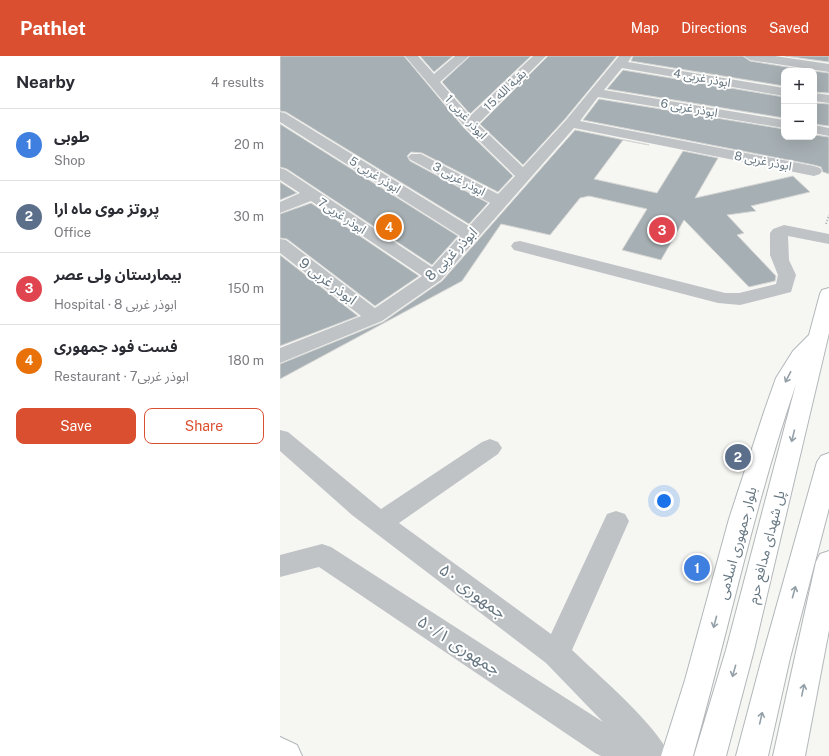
<!DOCTYPE html>
<meta charset="utf-8">
<style>
body{margin:0;font-family:"Public Sans","Noto Sans Arabic",sans-serif;background:#f2f2f3;color:#2b2b33}
.controls{position:absolute;right:12px;top:12px;display:grid;overflow:hidden;border-radius:8px;box-shadow:0 4px 16px #0002}
.controls button{width:36px;height:36px;display:grid;place-items:center;padding:0;border:0;border-bottom:1px solid #e1e1e2;background:#fff;color:#2b2b33;font:20px sans-serif}
.you{position:absolute;left:384px;top:445px;width:14px;height:14px;margin:-10px;border:3px solid #fff;border-radius:50%;background:#1a73e8;box-shadow:0 0 0 6px #1a73e833}
.badge{display:grid;place-items:center;width:26px;height:26px;border-radius:50%;background:#da4f2f;color:#fff;font-size:13px;font-weight:700}
.pin{position:absolute;translate:-50% -50%;border:2px solid #fff;box-shadow:0 1px 4px #0006}
.list{margin:0;padding:0;list-style:none}
h2{display:flex;justify-content:space-between;align-items:center;height:52px;margin:0;padding:0 16px;font-size:17px}
h2 small{font-size:13px;font-weight:400;color:#7c7c81}
.list li{display:grid;grid-template-columns:26px 1fr auto;gap:12px;align-items:center;box-sizing:border-box;height:72px;padding:0 16px;border-top:1px solid #e1e1e2}
.list b{display:block;font-size:15px;white-space:nowrap}
.list p{margin:0;font-size:13px;white-space:nowrap;color:#7c7c81}
.list em{font-size:13px;font-style:normal;color:#7c7c81}
.actions{display:flex;gap:8px;padding:12px 16px}
.actions a{flex:1;padding:9px 0;border:1px solid #da4f2f;border-radius:8px;text-align:center;font-size:14px;color:#da4f2f}
.actions .main{background:#da4f2f;color:#fff}
.map{position:relative;flex:none;width:549px;height:700px;overflow:hidden}
header{display:flex;align-items:center;gap:24px;box-sizing:border-box;height:56px;padding:0 20px;background:#da4f2f;color:#fff}
header strong{font-size:19px}
nav{display:flex;gap:22px;margin-inline-start:auto;font-size:14px}
main{display:flex}
aside{flex:1;background:#fff}
.map>svg:first-child{display:block}
.building{fill:#a6afb3;stroke:#d7d7d5}
.lines{fill:none;stroke-linecap:round;stroke-linejoin:round}
.major-casing{stroke:#b2b7ba;stroke-width:2}
.path{stroke:#b9bcbe;stroke-width:2;stroke-dasharray:1.5 1.5;stroke-linecap:butt}
.minor{fill:#bfc3c6;fill-rule:evenodd}
.major{fill:#fff;fill-rule:evenodd}
.oneway{stroke:#94a0a8}
.labels{text-anchor:middle;stroke-width:4;stroke-linejoin:round;paint-order:stroke}
.far-street-label{font-size:12px;fill:#667782;stroke:#fff}
.street-label{font-size:14px;fill:#667782;stroke:#fff}
.near-street-label{font-size:17px;fill:#667782;stroke:#fff}
</style>
<header>
<strong>Pathlet</strong>
<nav><a>Map</a><a>Directions</a><a>Saved</a></nav>
</header>
<main>
<aside>
<h2>Nearby<small>4 results</small></h2>
<ul class="list">
<li><span class="badge" style="background:#3f7fe0">1</span><div><b>طوبی</b><p>Shop</p></div><em>20 m</em></li>
<li><span class="badge" style="background:#5c6f8a">2</span><div><b>پروتز موی ماه ارا</b><p>Office</p></div><em>30 m</em></li>
<li><span class="badge" style="background:#e0444e">3</span><div><b>بیمارستان ولی عصر</b><p>Hospital · ابوذر غربی 8</p></div><em>150 m</em></li>
<li><span class="badge" style="background:#e8710a">4</span><div><b>فست فود جمهوری</b><p>Restaurant · ابوذر غربی7</p></div><em>180 m</em></li>
</ul>
<div class="actions"><a class="main">Save</a><a>Share</a></div>
</aside>
<div class="map">
<svg width="549" height="700" viewBox="0 0 549 700">
<rect width="100%" height="100%" fill="#f6f6f3"/>
<!-- building -->
<g class="building">
<polygon points="0,0 124,0 184,72 233,120 218,136 142,97 131,96 127,100 130,105 208,147 189,168 6,56 0,55"/>
<polygon points="140,0 173,0 154,16"/>
<polygon points="190,0 251,0 190,58 162,26"/>
<polygon points="268,0 337,0 285,63 243,109 200,68"/>
<polygon points="353,0 463,0 470,5 532,15 504,15 504,30 351,5"/>
<polygon points="505,0 549,0 549,6"/>
<polygon points="343,14 504,41 504,62 327,33"/>
<polygon points="534,15 549,17 549,37 534,36"/>
<polygon points="319,43 504,73 504,81 534,81 534,79 549,81 549,118 543,116 541,111 534,109 303,64"/>
<polygon points="534,47 549,48 549,70 534,68"/>
<polygon points="0,68 178,180 152,209 7,113 0,111"/>
<polygon points="295,74 369,89 343,84 314,123 377,137 403,95 438,102 415,142 513,120 530,136 471,150 476,155 447,159 464,177 457,179 496,220 495,225 469,231 404,164 381,204 342,194 367,153 309,140 300,142 270,179 221,168 182,225 0,323 0,308 103,266 162,225"/>
<polygon points="0,126 17,137 0,144"/>
<polygon points="31,147 139,220 95,250 7,183 0,182 0,158"/>
<polygon points="0,199 78,260 0,290"/>
</g>
<g class="lines">
<defs>
<g id="major">
<path d="M549,232V277L474,594L446,700H414L446,594L516,328C474,450 448,576 413,700H381L405,624L449,463L485,353L496,322L513,295L529,279L540,238L542,234Z"/>
<polygon points="549,397 549,452 510,602 488,700 456,700 482,602 537,406 541,400"/>
<polygon points="549,495 549,574 525,700 493,700 536,506 540,498"/>
<polygon points="0,681 17,689 22,700 0,700"/>
</g>
</defs>
<!-- major casing -->
<use href="#major" class="major-casing"/>
<!-- path -->
<polyline class="path" points="546,168 549,159"/>
<!-- minor -->
<g class="minor">
<polygon points="125,0 138,0 154,18 175,0 189,0 160,26 190,60 253,0 266,0 198,68 243,111 286,64 339,0 352,0 348,6 504,32 504,40 342,12 324,34 504,64 504,72 318,41 300,65 534,110 540,112 542,115 540,118 534,120 294,72 161,224 102,265 0,307 0,292 81,260 0,197 0,183 6,184 95,252 142,220 31,145 0,157 0,146 20,137 0,124 0,112 6,114 152,211 180,180 0,66 0,56 5,57 189,170 210,147 131,104 128,101 131,98 141,98 218,138 235,120 185,71"/>
<polygon points="464,0 495,0 549,8 549,16 470,4"/>
<polygon points="534,37 549,39 549,47 534,45"/>
<polygon points="534,69 549,72 549,80 534,77"/>
<polygon points="504,169 549,178 549,188 508,180 509,204 516,219 511,236 460,249 438,247 234,194 231,190 234,186 240,185 445,237 459,237 496,228 498,219 490,199 490,177 493,173"/>
<path d="M0,374L8,376L101,453L202,386L210,383L218,386L222,392L218,398L119,467L271,578L327,458L336,455L345,458L349,465L292,594C319,620 376,668 390,700H321L315,697L39,511L0,521V499L42,488L51,491L323,666L266,607L72,459L0,395Z"/>
</g>
<!-- major -->
<use href="#major" class="major"/>
</g>
<!-- one-way arrows -->
<defs><path id="oneway-shaft" d="M-6 0H5M1.5-3L5.5 0L1.5 3" fill="none" stroke-width="1.6" stroke-linecap="round" stroke-linejoin="round"/></defs>
<g class="oneway">
<use href="#oneway-shaft" transform="translate(508 321) rotate(117)"/>
<use href="#oneway-shaft" transform="translate(513 380) rotate(104)"/>
<use href="#oneway-shaft" transform="translate(514 536) rotate(-75)"/>
<use href="#oneway-shaft" transform="translate(435 566) rotate(105)"/>
<use href="#oneway-shaft" transform="translate(454 615) rotate(106)"/>
<use href="#oneway-shaft" transform="translate(523 634) rotate(-78)"/>
<use href="#oneway-shaft" transform="translate(481 662) rotate(-77)"/>
</g>
<g class="labels">
<!-- far-street labels -->
<g class="far-street-label">
<text transform="translate(422 22) rotate(10)" y="4">ابوذر غربی 4</text>
<text transform="translate(225 34) rotate(-44)" y="4">بقیة الله 15</text>
<text transform="translate(409 52) rotate(10)" y="4">ابوذر غربی 6</text>
<text transform="translate(186 61) rotate(47)" y="4">ابوذر غربی 1</text>
<text transform="translate(483 105) rotate(11)" y="4">ابوذر غربی 8</text>
<text transform="translate(95 119) rotate(32)" y="4">ابوذر غربی 5</text>
<text transform="translate(179 123) rotate(28)" y="4">ابوذر غربی 3</text>
<text transform="translate(62 160) rotate(33)" y="4">ابوذر غربی7</text>
</g>
<!-- street labels -->
<g class="street-label">
<text transform="translate(171 198) rotate(-46)" y="5">ابوذر غربی 8</text>
<text transform="translate(48 225) rotate(37)" y="5">ابوذر غربی 9</text>
<text transform="translate(457 487) rotate(-75)" y="5">بلوار جمهوری اسلامی</text>
<text transform="translate(486 491) rotate(-76)" y="5">پل شهدای مدافع حرم</text>
</g>
<!-- near-street labels -->
<g class="near-street-label">
<text transform="translate(193 535) rotate(37)" y="6">جمهوری ۵۰</text>
<text transform="translate(179 589) rotate(33)" y="6">جمهوری ۵۰/۱</text>
</g>
</g>
</svg>
<div class="controls">
<button>+</button>
<button>−</button>
</div>
<div class="you"></div>
<div class="pin badge" style="left:417px;top:512px;background:#3f7fe0">1</div>
<div class="pin badge" style="left:458px;top:401px;background:#5c6f8a">2</div>
<div class="pin badge" style="left:382px;top:174px;background:#e0444e">3</div>
<div class="pin badge" style="left:109px;top:171px;background:#e8710a">4</div>
</div>
</main>
